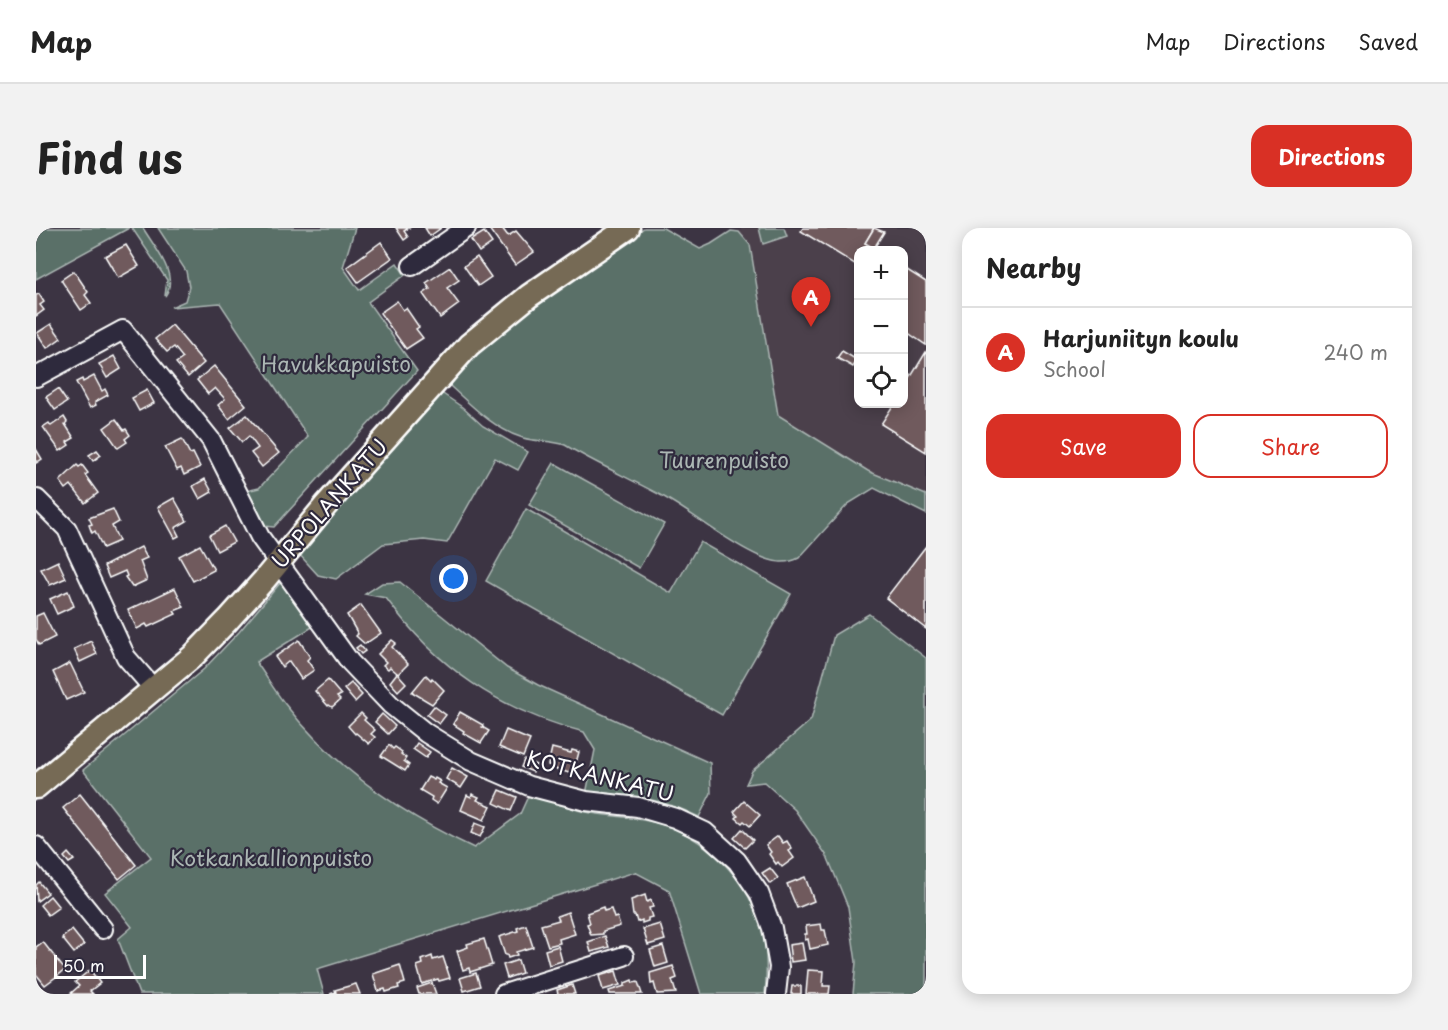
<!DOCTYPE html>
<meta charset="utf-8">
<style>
body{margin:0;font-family:"Playpen Sans",sans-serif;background:#f2f2f2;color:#222}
.controls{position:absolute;right:18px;top:18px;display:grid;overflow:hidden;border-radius:12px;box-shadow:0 3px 15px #0003}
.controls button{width:54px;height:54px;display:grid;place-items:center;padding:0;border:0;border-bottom:2px solid #e0e0e0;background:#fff;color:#222;font:30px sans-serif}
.scale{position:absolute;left:18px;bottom:15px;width:92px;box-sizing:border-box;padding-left:6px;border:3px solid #fff;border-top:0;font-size:16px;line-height:21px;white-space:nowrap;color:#fff;-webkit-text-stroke:4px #2f2a3d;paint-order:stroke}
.you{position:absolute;left:418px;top:351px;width:21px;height:21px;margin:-15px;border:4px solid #fff;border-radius:50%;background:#1a73e8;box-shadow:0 0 0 9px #1a73e833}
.badge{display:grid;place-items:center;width:39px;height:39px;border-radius:50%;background:#d93025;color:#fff;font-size:20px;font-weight:700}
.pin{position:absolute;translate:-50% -50px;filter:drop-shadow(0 2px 3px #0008)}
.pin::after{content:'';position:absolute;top:32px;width:21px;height:18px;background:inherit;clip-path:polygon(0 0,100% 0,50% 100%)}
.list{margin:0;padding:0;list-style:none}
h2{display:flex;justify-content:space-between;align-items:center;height:78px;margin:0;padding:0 24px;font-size:26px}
h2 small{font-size:20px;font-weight:400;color:#767676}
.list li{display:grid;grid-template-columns:39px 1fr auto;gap:18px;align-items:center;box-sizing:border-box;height:90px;padding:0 24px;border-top:2px solid #e0e0e0}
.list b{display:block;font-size:22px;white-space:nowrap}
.list p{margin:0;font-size:20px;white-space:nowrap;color:#767676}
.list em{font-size:20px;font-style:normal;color:#767676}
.actions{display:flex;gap:12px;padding:18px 24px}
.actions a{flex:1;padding:14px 0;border:2px solid #d93025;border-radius:18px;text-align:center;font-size:21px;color:#d93025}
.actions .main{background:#d93025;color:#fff}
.icon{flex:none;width:33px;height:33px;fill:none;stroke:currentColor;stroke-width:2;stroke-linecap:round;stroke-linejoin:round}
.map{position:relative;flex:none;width:890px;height:766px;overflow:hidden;border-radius:18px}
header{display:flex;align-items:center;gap:36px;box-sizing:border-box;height:84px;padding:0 30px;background:#fff;border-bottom:2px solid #e0e0e0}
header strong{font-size:28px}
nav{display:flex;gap:33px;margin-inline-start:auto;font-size:21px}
.intro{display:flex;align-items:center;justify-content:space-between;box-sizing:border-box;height:144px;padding:0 36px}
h1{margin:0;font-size:42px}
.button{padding:15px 27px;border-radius:18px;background:#d93025;color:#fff;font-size:21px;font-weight:700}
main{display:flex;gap:36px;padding:0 36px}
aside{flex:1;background:#fff;border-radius:18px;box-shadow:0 3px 15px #0003}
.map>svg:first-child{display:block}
.built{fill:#4b3f4b;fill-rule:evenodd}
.green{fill:#5a6f68;stroke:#acb7b4;stroke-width:1.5}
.building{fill:#6f5a5d;stroke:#fff;stroke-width:1.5}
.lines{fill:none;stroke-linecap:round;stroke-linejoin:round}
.minor-casing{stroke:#fff;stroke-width:22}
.major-casing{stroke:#fff;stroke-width:27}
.minor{stroke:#2f2a3d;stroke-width:18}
.major{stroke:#766a54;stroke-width:22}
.labels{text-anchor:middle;stroke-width:4.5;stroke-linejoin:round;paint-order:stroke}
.park-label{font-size:21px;fill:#acb7b4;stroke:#2f2a3d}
.street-label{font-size:21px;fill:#fff;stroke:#2f2a3d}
</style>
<header>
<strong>Map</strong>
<nav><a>Map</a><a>Directions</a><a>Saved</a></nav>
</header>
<div class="intro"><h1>Find us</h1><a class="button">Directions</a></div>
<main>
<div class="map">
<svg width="890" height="766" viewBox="0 0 890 766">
<rect width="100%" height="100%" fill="#3c3443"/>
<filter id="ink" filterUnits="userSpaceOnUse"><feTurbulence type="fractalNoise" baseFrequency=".0167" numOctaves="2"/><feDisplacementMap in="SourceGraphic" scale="12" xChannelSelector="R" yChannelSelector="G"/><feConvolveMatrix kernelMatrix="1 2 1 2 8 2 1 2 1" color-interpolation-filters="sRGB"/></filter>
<g filter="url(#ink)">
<!-- built -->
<path class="built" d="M706,0H890V267L832,243L742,187L714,17L703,4ZM822,22H868V176H822Z"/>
<!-- green -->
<g class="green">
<polygon points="0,0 93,0 0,51"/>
<path d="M96,0H107C118,19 144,47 129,68L131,52Z"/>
<polygon points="122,0 319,0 307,39 323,62 361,35 369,47 332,74 381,143 238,299 228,298 206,264 223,260 272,209 184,75 135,79 149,73 153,59 150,43"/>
<path d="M608,0H627L664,21L675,16L695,3L703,4L714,17L742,187L832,243L890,267V286L838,260L812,276L763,330C749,337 737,334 723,328C689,313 660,287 628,269C595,251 561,236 529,217C515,212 501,214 487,210C458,201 436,178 414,158L440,122Z"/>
<polygon points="723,0 748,0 751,8 727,16"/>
<polygon points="404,164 426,179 447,198 492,224 482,242 459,230 411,315 388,312 347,316 300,351 282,347 262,325"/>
<polygon points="518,235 628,296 603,340 493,277"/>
<polygon points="490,281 635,365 664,314 755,366 686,487 450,353"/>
<path d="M245,354L281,396L220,434C230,448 239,463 249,476C299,540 365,586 438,620L484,586L494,564C512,571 532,581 550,584C577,589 605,589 631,598C676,614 714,656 726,702C732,723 731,745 729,766H665L633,662L599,644L281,741L288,766H103L82,711L96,699L69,665L115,629L47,542L168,441L203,404Z"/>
<path d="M364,354L471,440L502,457L674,535L675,565L663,589C622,568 595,568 550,566L559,522L548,504C464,483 401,440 350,370L329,366L346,355Z"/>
<polygon points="833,386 890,430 890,766 817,766 820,734 812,679 791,628 759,582 728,554 710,556 716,543 775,492 798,407"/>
</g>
<!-- building -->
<g class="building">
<polygon points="360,0 373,0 368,3 372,9 368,12"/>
<polygon points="389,0 405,0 394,8"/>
<polygon points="466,0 472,8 480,3 498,24 479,37 453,1"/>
<polygon points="767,0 838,0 829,15 840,22 822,22 822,38 765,3"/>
<polygon points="838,0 848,4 838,20 829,15"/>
<polygon points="448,4 456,15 443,24 435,12"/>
<polygon points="345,14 356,30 322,54 311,39"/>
<polygon points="90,17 103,38 82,50 69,28"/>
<polygon points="441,29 455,49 442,58 428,38"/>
<polygon points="414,39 423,52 411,60 423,76 404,90 387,66 394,61 390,55"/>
<polygon points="868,40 890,54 890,117 868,102"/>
<polygon points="38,43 52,64 49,67 55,75 45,82 25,52"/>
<polygon points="3,66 8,74 4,77 8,82 0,88 0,67"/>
<polygon points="361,73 367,82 370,80 383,99 380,101 387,110 370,121 344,85"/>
<polygon points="15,96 25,110 11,120 1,105"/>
<polygon points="136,97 168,135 152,149 140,135 147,130 138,119 131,124 119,111"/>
<polygon points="806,123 821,132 817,139 801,130"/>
<polygon points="890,124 890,224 845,196 858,176 868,176 868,160"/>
<polygon points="78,128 85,141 71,150 63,136"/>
<polygon points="178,138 210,177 193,191 182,177 189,171 179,160 172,166 161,152"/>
<polygon points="58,148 66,163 69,161 72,167 59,174 60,177 54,180 40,154 46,151 47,154"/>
<polygon points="22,161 31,174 19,182 10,169"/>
<polygon points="111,162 118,175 103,183 96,170"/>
<polygon points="211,187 243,225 226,239 215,225 222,220 213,208 206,214 194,200"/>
<polygon points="28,189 31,194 29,196 38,210 31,214 33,217 24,223 7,199 13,195 15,198"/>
<polygon points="80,191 88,202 90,201 94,207 89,211 91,214 82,220 68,200"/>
<polygon points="146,211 154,226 157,225 164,239 148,247 145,240 141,242 129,219"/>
<polygon points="0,221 6,231 0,235"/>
<polygon points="61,222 65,227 57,233 53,227"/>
<polygon points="41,237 43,239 46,237 52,245 49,247 62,265 49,275 35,257 30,261 24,253"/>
<polygon points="169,251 176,264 164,271 157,258"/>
<polygon points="138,270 151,293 139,300 143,308 139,310 122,279"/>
<polygon points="77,281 83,294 76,298 83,313 67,320 59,303 56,305 53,297 56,296 53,290"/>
<polygon points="189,298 198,314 181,323 173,307"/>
<polygon points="164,317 178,342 157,353 143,328"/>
<polygon points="890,318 890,401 850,370"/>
<polygon points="105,319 111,330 104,333 111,352 96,359 89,349 91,348 89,343 73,350 68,338"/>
<polygon points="22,333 30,350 14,357 5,341"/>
<polygon points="139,360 148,379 138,383 140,386 112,399 110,396 101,401 92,382"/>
<polygon points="32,363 38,378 21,386 14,371"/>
<polygon points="325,377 345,405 329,416 320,408 322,406 311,387"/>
<polygon points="7,385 19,409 3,417 0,411 0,388"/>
<polygon points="263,412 274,429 271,432 278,442 265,451 253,433 246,439 239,429"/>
<polygon points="356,412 360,415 356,419 372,436 362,446 370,455 362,463 354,454 361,445 354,439 352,441 347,437 350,434 342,426"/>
<polygon points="55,413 61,426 44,434 38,421"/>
<polygon points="324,417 329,423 325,426 320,420"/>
<polygon points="34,435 48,464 30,472 17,444"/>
<polygon points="390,447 395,452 396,450 408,462 396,476 376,464"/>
<polygon points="292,452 305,467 301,469 304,472 296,479 293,477 292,478 279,463"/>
<polygon points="315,455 326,467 319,474 308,461"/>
<polygon points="398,478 410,487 403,496 391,487"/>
<polygon points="424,484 447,497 446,499 453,503 445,515 427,505 428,503 417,496"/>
<polygon points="325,485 330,490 328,492 339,502 335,506 339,509 333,516 320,505 319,506 312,498"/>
<polygon points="346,486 359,498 352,506 339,494"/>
<polygon points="470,502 494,512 487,529 463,519"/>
<polygon points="381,515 394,524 390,530 377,521"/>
<polygon points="353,517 357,521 359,519 366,524 365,526 370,530 368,533 373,537 369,543 345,528"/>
<polygon points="516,520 535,525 536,522 543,524 537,546 519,541 519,539 512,537"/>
<polygon points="488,532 500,537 497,544 485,539"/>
<polygon points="416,540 432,549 425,560 410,551"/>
<polygon points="392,549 398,552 399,550 404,553 402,555 411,560 401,576 395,572 396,569 384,562"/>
<polygon points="464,562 481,569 475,583 458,575"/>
<polygon points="44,566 100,637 83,651 27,580"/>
<polygon points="436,566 443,569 441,572 455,578 448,592 425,582 431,567 435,569"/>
<polygon points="708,573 724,587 714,598 708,593 706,595 700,590 702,588 698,584"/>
<polygon points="439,595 449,599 444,609 435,605"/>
<polygon points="706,601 717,612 709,620 698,610"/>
<polygon points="742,608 747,615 751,613 756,621 753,623 758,630 746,639 742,634 740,636 733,626 735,624 730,617"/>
<polygon points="32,625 38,632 33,635 28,629"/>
<polygon points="734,640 742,650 734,656 726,645"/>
<polygon points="769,649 778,673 761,680 751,656"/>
<polygon points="3,654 12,665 1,673 0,657"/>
<polygon points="609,667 611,674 615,672 617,679 613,680 616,689 612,690 612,693 606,695 606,692 601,694 599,687 597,687 595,672"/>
<polygon points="14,668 23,679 12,687 4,677"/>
<polygon points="567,679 568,683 575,681 578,690 581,689 584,698 567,703 567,706 555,707 551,696 554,695 551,685"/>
<polygon points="532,684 539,706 523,711 524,715 512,718 505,697 523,692 521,688"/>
<polygon points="624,696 629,712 612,717 607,701"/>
<polygon points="785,696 786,702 789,702 792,717 774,721 772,711 769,712 769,706 771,706 770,698"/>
<polygon points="490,697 497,719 480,724 481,727 472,730 471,727 469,727 463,709 482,703 481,700"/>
<polygon points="36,702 48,717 38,725 26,710"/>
<polygon points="569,708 573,719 555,724 552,714"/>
<polygon points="448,711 456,737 434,744 433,740 427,742 421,723 432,719 431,716"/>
<polygon points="7,714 29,742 9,757 0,746 0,719"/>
<polygon points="766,715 769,732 755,734 753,717"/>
<polygon points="522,718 526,733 513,737 509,722"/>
<polygon points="627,718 632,735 619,739 614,722"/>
<polygon points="396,728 397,732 407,729 414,750 403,753 402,751 386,756 381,738 387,736 386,732"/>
<polygon points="482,732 486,745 471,750 467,737"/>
<polygon points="364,737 369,755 362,757 363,760 350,764 349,761 342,763 337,746"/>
<polygon points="637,738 641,750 636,752 640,765 621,766 618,755 615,756 614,745"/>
<polygon points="54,742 64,755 54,763 57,766 34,766 43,758 39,754"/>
<polygon points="772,742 788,743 787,758 794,758 793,766 770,766"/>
<polygon points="580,743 584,757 567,762 563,748"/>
<polygon points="440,745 444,758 428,763 424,750"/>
<polygon points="596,752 597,755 602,754 606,766 574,766 573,763 589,758 589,755"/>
<polygon points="396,755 400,766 383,766 381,760"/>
<polygon points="320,756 324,766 294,766 300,764 299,762"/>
<polygon points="536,757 539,766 522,766 521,762"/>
<polygon points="756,758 765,758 765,766 755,766"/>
</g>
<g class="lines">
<defs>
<g id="minor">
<polyline points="376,38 430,0"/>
<polyline points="0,149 87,102 175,212 224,309 314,434 355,477 390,505 435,533 493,558 550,573 602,579 639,590 669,604 701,633 723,665 736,700 743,739 740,766"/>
<polyline points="1,271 31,301 90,429 117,460"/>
<polyline points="0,618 67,701"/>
<polyline points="468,766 588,728"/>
</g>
<polyline id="major" points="0,559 157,428 192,392 228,352 290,277 433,117 493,68 592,0"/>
</defs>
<!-- minor casing -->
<use href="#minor" class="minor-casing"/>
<!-- major casing -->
<use href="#major" class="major-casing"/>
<!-- minor -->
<use href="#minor" class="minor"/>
<!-- major -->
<use href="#major" class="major"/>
</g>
</g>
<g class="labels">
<!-- park labels -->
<g class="park-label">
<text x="300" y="144">Havukkapuisto</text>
<text x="688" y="240">Tuurenpuisto</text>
<text x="235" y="638">Kotkankallionpuisto</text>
</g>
<!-- street labels -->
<g class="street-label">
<text transform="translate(294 276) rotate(-49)" y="7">URPOLANKATU</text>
<text transform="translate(564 549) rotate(14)" y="7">KOTKANKATU</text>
</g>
</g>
</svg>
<div class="controls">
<button>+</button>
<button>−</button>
<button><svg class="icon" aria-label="locate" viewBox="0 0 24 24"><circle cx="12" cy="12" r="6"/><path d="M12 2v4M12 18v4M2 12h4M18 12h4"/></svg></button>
</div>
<div class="scale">50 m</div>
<div class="you"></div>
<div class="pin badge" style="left:775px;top:99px">A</div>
</div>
<aside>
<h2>Nearby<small></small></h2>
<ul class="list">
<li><span class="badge">A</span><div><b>Harjuniityn koulu</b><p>School</p></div><em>240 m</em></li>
</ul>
<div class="actions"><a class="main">Save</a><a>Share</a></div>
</aside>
</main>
